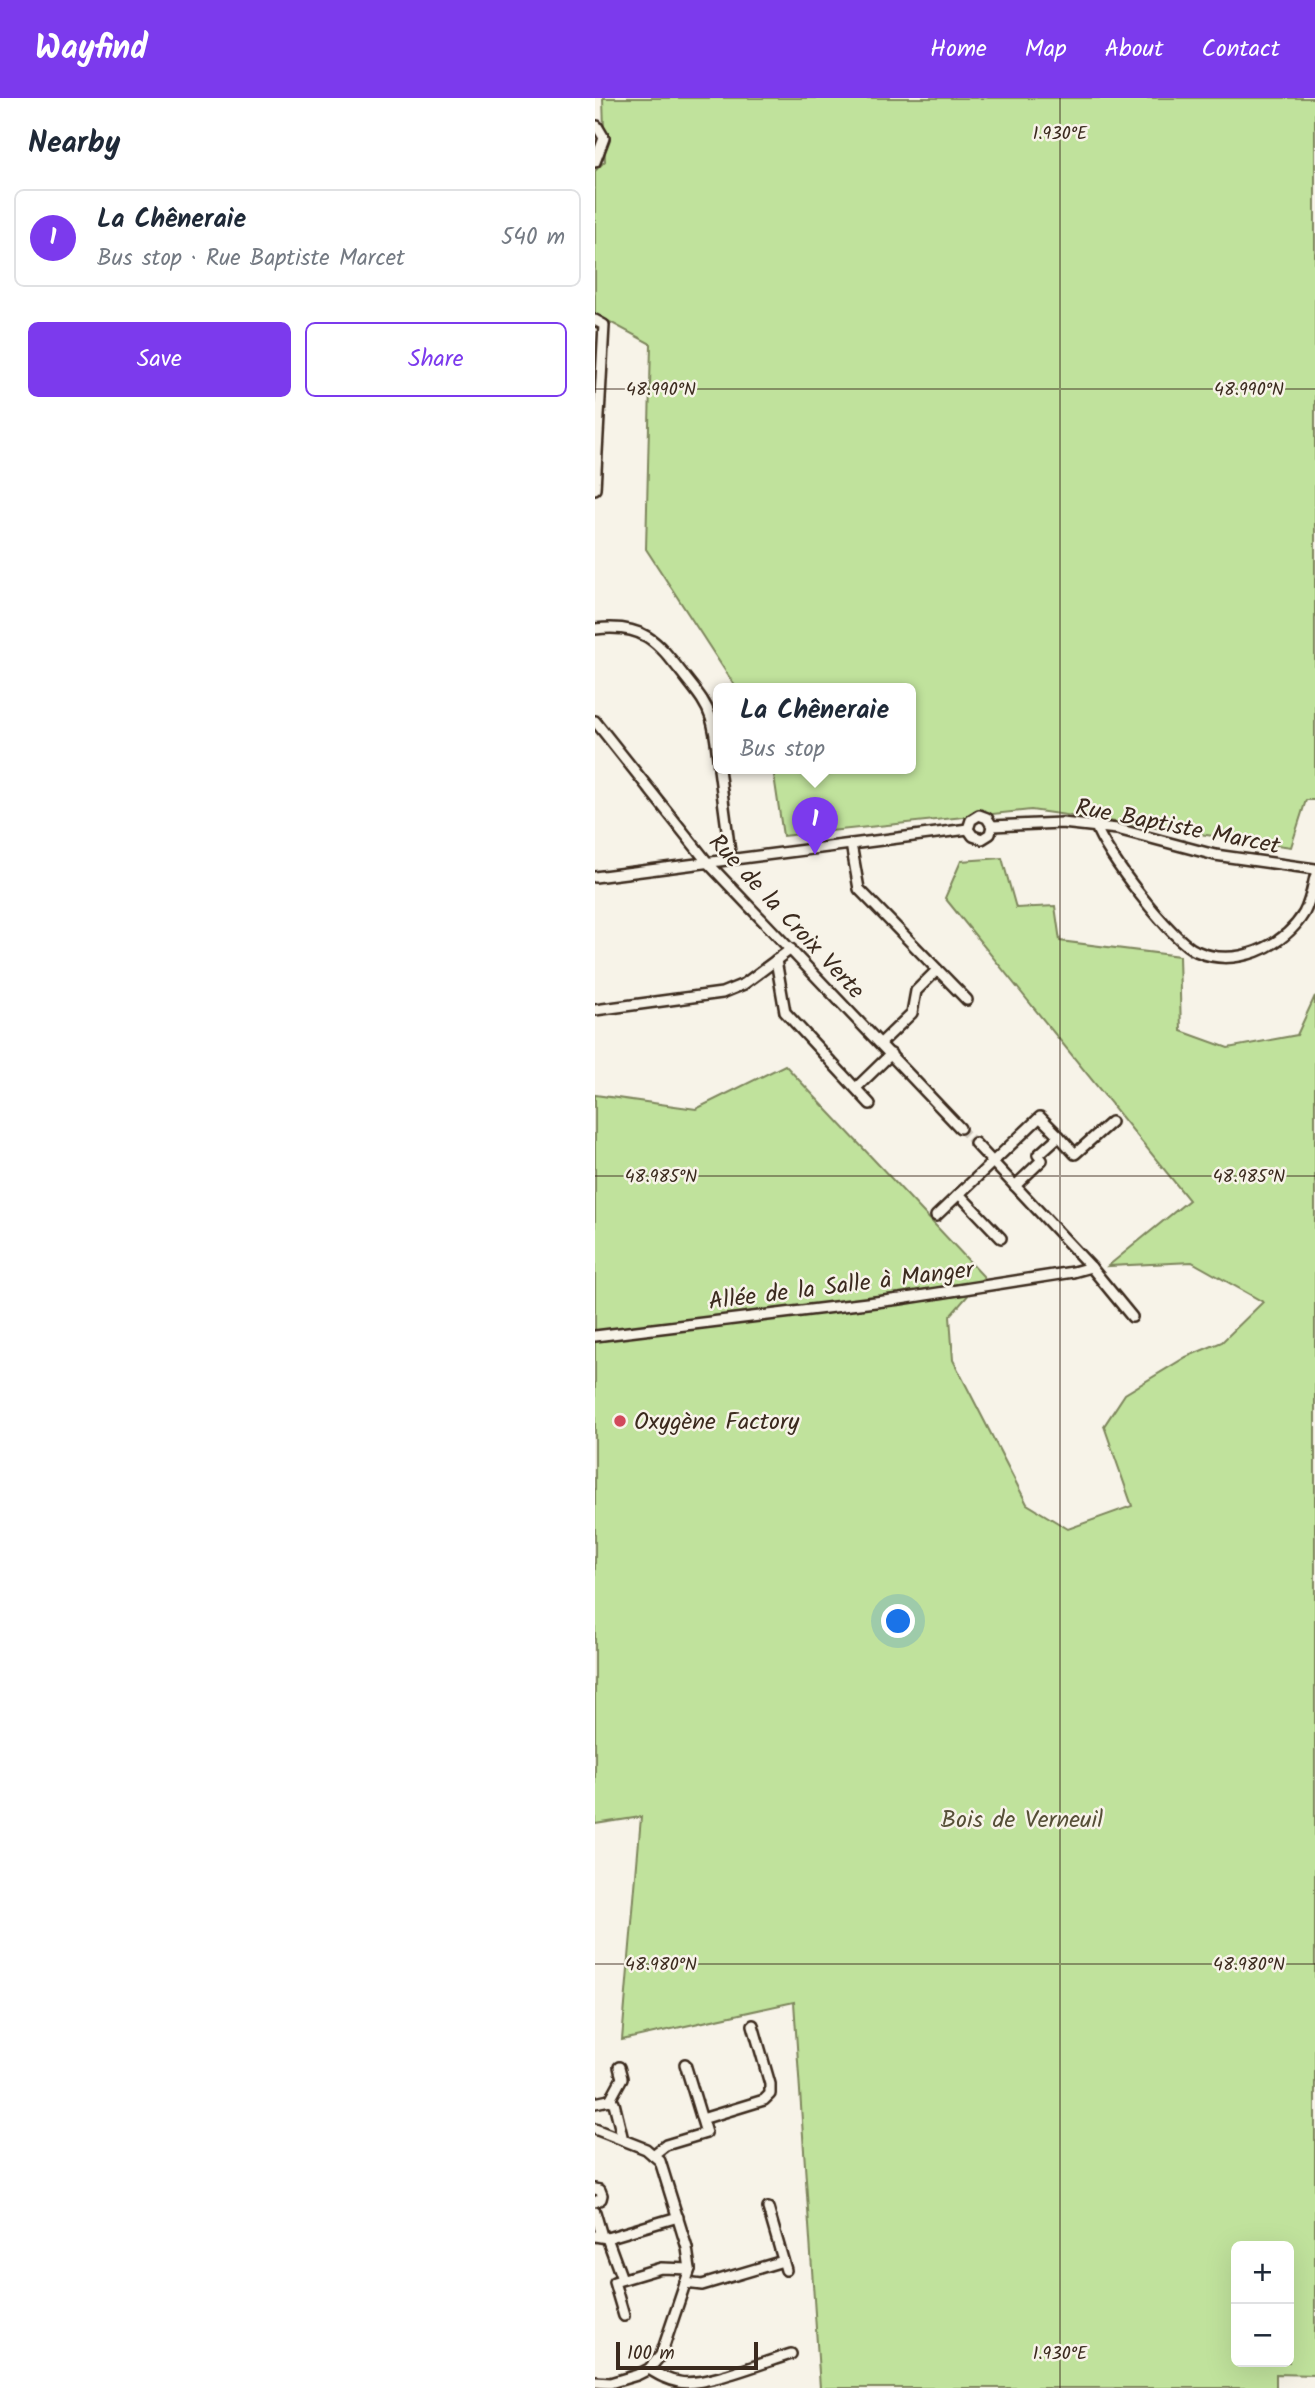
<!DOCTYPE html>
<meta charset="utf-8">
<style>
body{margin:0;font-family:Kalam,sans-serif;background:#f2f2f3;color:#1f2937}
.controls{position:absolute;right:21px;bottom:21px;display:grid;overflow:hidden;border-radius:10px;box-shadow:0 7px 28px #0002}
.controls button{width:63px;height:63px;display:grid;place-items:center;padding:0;border:0;border-bottom:2px solid #e0e1e3;background:#fff;color:#1f2937;font:35px sans-serif}
.scale{position:absolute;left:21px;bottom:18px;width:142px;box-sizing:border-box;padding-left:7px;border:4px solid #3b2a1e;border-top:0;font-size:19px;line-height:24px;white-space:nowrap;color:#3b2a1e;-webkit-text-stroke:5px #f7f3e8;paint-order:stroke}
.you{position:absolute;left:304px;top:1524px;width:24px;height:24px;margin:-18px;border:5px solid #fff;border-radius:50%;background:#1a73e8;box-shadow:0 0 0 10px #1a73e833}
.badge{display:grid;place-items:center;width:46px;height:46px;border-radius:50%;background:#7c3aed;color:#fff;font-size:23px;font-weight:700}
.pin{position:absolute;translate:-50% -58px;filter:drop-shadow(0 2px 4px #0008)}
.pin::after{content:'';position:absolute;top:37px;width:24px;height:21px;background:inherit;clip-path:polygon(0 0,100% 0,50% 100%)}
.popup{position:absolute;left:118px;top:585px;width:203px;height:91px;box-sizing:border-box;display:grid;place-content:center;border-radius:10px;background:#fff;filter:drop-shadow(0 2px 5px #0005);font-size:23px;white-space:nowrap;color:#747a83}
.popup b{font-size:26px;color:#1f2937}
.popup::after{content:'';position:absolute;left:50%;top:100%;margin-left:-14px;border:14px solid transparent;border-top-color:#fff}
.list{margin:0;padding:0;list-style:none}
h2{display:flex;justify-content:space-between;align-items:center;height:91px;margin:0;padding:0 28px;font-size:30px}
h2 small{font-size:23px;font-weight:400;color:#747a83}
.list li{display:grid;grid-template-columns:46px 1fr auto;gap:21px;align-items:center;box-sizing:border-box;height:98px;margin:0 14px 14px;padding:0 14px;border:2px solid #e0e1e3;border-radius:10px}
.list b{display:block;font-size:26px;white-space:nowrap}
.list p{margin:0;font-size:23px;white-space:nowrap;color:#747a83}
.list em{font-size:23px;font-style:normal;color:#747a83}
.actions{display:flex;gap:14px;padding:21px 28px}
.actions a{flex:1;padding:16px 0;border:2px solid #7c3aed;border-radius:10px;text-align:center;font-size:24px;color:#7c3aed}
.actions .main{background:#7c3aed;color:#fff}
.map{position:relative;flex:none;width:720px;height:2290px;overflow:hidden}
header{display:flex;align-items:center;gap:42px;box-sizing:border-box;height:98px;padding:0 35px;background:#7c3aed;color:#fff}
header strong{font-size:33px}
nav{display:flex;gap:38px;margin-inline-start:auto;font-size:24px}
main{display:flex}
aside{flex:1;background:#fff}
.map>svg:first-child{display:block}
.green{fill:#c0e29c;stroke:#7e865d;stroke-width:2;fill-rule:evenodd}
.lines{fill:none;stroke-linecap:round;stroke-linejoin:round}
.street-tunnel{stroke:#d1cbc0;stroke-width:9;stroke-dasharray:9 4.5;stroke-linecap:butt}
.street-casing{stroke:#3b2a1e;stroke-width:14}
.street{stroke:#f7f3e8;stroke-width:9}
.ticks{fill:none;stroke:#3b2a1e;stroke-width:2;stroke-opacity:0.45}
.poi-dot{fill:#d1495b;stroke:#f7f3e8;stroke-width:2.5}
.labels{text-anchor:middle;stroke-width:5;stroke-linejoin:round;paint-order:stroke}
.street-label{font-size:24px;fill:#3b2a1e;stroke:#f7f3e8}
.poi-label{font-size:24px;fill:#3b2a1e;stroke:#f7f3e8;text-anchor:start}
.park-label{font-size:24px;fill:#564f37;stroke:#f7f3e8}
.ticks-label{font-size:18px;text-anchor:middle;fill:#3b2a1e;stroke:#f7f3e8;stroke-width:5;stroke-linejoin:round;paint-order:stroke}
</style>
<header>
<strong>Wayfind</strong>
<nav><a>Home</a><a>Map</a><a>About</a><a>Contact</a></nav>
</header>
<main>
<aside>
<h2>Nearby<small></small></h2>
<ul class="list">
<li><span class="badge">1</span><div><b>La Chêneraie</b><p>Bus stop · Rue Baptiste Marcet</p></div><em>540 m</em></li>
</ul>
<div class="actions"><a class="main">Save</a><a>Share</a></div>
</aside>
<div class="map">
<svg width="720" height="2290" viewBox="0 0 720 2290">
<rect width="100%" height="100%" fill="#f7f3e8"/>
<filter id="ink" filterUnits="userSpaceOnUse"><feTurbulence type="fractalNoise" baseFrequency=".0143" numOctaves="2"/><feDisplacementMap in="SourceGraphic" scale="14" xChannelSelector="R" yChannelSelector="G"/><feConvolveMatrix kernelMatrix="1 2 1 2 8 2 1 2 1" color-interpolation-filters="sRGB"/></filter>
<g filter="url(#ink)">
<!-- green -->
<g class="green">
<polygon points="8,0 720,0 720,702 711,702 696,749 436,712 188,738 178,671 316,671 316,591 142,591 51,451 56,246 0,216 0,73 10,63"/>
<path d="M407,760L421,810L460,808L465,843L584,858L586,933L633,950L702,937L720,898V2277L681,2276V2290H225L199,1904L27,1942L46,1719L0,1726V997L101,1011L190,967L389,1179L355,1218L358,1262L432,1406L473,1431L537,1408L509,1328L530,1296L591,1259L627,1244L668,1204L597,1164L513,1168L594,1102L350,800L366,763ZM641,2148H694V2264H641Z"/>
</g>
<g class="lines">
<!-- street-tunnel -->
<polyline class="street-tunnel" points="365,1030 380,1045"/>
<defs>
<g id="street">
<polyline points="0,28 2,28 9,40 0,64"/>
<polyline points="0,222 9,227 0,391"/>
<path d="M0,531C49,525 62,543 90,579C100,592 111,604 116,620C121,635 122,653 124,669"/>
<polyline points="0,623 113,765 365,1030"/>
<polyline points="124,671 136,762"/>
<polyline points="397,728 467,725 522,731 620,757 720,771"/>
<path d="M501,728C509,754 577,843 601,853C639,870 688,850 709,815C715,804 717,792 720,779"/>
<polyline points="373,731 378,738 387,741 395,736 397,728"/>
<polyline points="373,731 376,722 384,717 392,720 397,728"/>
<polyline points="256,746 264,791 372,902"/>
<polyline points="0,779 373,731"/>
<polyline points="181,862 190,914 275,1006"/>
<polyline points="0,912 127,895 149,886 196,851"/>
<polyline points="286,945 317,915 321,893 342,872"/>
<polyline points="261,990 296,956"/>
<polyline points="380,1045 496,1169 537,1219"/>
<polyline points="420,1088 447,1062 443,1057 464,1038 480,1056 516,1024"/>
<polyline points="364,1096 406,1140"/>
<polyline points="341,1118 445,1019 464,1038"/>
<polyline points="0,1238 305,1201 478,1174 496,1169"/>
<polyline points="15,2002 27,1980 24,1969"/>
<polyline points="0,2005 14,2002 19,2005 28,2042"/>
<polyline points="107,2021 169,2002 175,1996 175,1986 158,1927"/>
<polyline points="0,2031 51,2051 65,2063 92,2150 95,2171 66,2257 54,2271 42,2277 15,2285 0,2284"/>
<polyline points="58,2057 71,2047 111,2035 90,1966"/>
<polyline points="0,2091 5,2092 7,2097 6,2101 0,2104"/>
<polyline points="173,2110 191,2172"/>
<polyline points="0,2114 7,2138"/>
<polyline points="0,2138 12,2140 83,2119"/>
<polyline points="12,2140 27,2181"/>
<polyline points="90,2185 107,2187 188,2163"/>
<polyline points="29,2218 19,2184 66,2170 95,2171"/>
<path d="M54,2271C64,2277 72,2282 84,2284C109,2289 169,2264 196,2256"/>
</g>
</defs>
<!-- street casing -->
<use href="#street" class="street-casing"/>
<!-- street -->
<use href="#street" class="street"/>
</g>
</g>
<!-- ticks -->
<path class="ticks" d="M465,0V2290M0,291H720M0,1078H720M0,1866H720"/>
<!-- markers -->
<circle class="poi-dot" cx="25" cy="1323" r="7"/>
<g class="labels">
<!-- street labels -->
<g class="street-label">
<text transform="translate(583 728) rotate(11)" y="8">Rue Baptiste Marcet</text>
<text transform="translate(192 818) rotate(47)" y="8">Rue de la Croix Verte</text>
<text transform="translate(246 1187) rotate(-7)" y="8">Allée de la Salle à Manger</text>
</g>
<!-- poi labels -->
<g class="poi-label">
<text x="39" y="1331">Oxygène Factory</text>
</g>
<!-- park labels -->
<g class="park-label">
<text x="427" y="1729">Bois de Verneuil</text>
</g>
</g>
<g class="ticks-label">
<text x="465" y="41">1.930°E</text>
<text x="66" y="297">48.990°N</text>
<text x="654" y="297">48.990°N</text>
<text x="66" y="1084">48.985°N</text>
<text x="654" y="1084">48.985°N</text>
<text x="66" y="1872">48.980°N</text>
<text x="654" y="1872">48.980°N</text>
<text x="465" y="2261">1.930°E</text>
</g>
</svg>
<div class="controls">
<button>+</button>
<button>−</button>
</div>
<div class="scale">100 m</div>
<div class="you"></div>
<div class="pin badge" style="left:220px;top:757px">1</div>
<div class="popup"><b>La Chêneraie</b>Bus stop</div>
</div>
</main>
